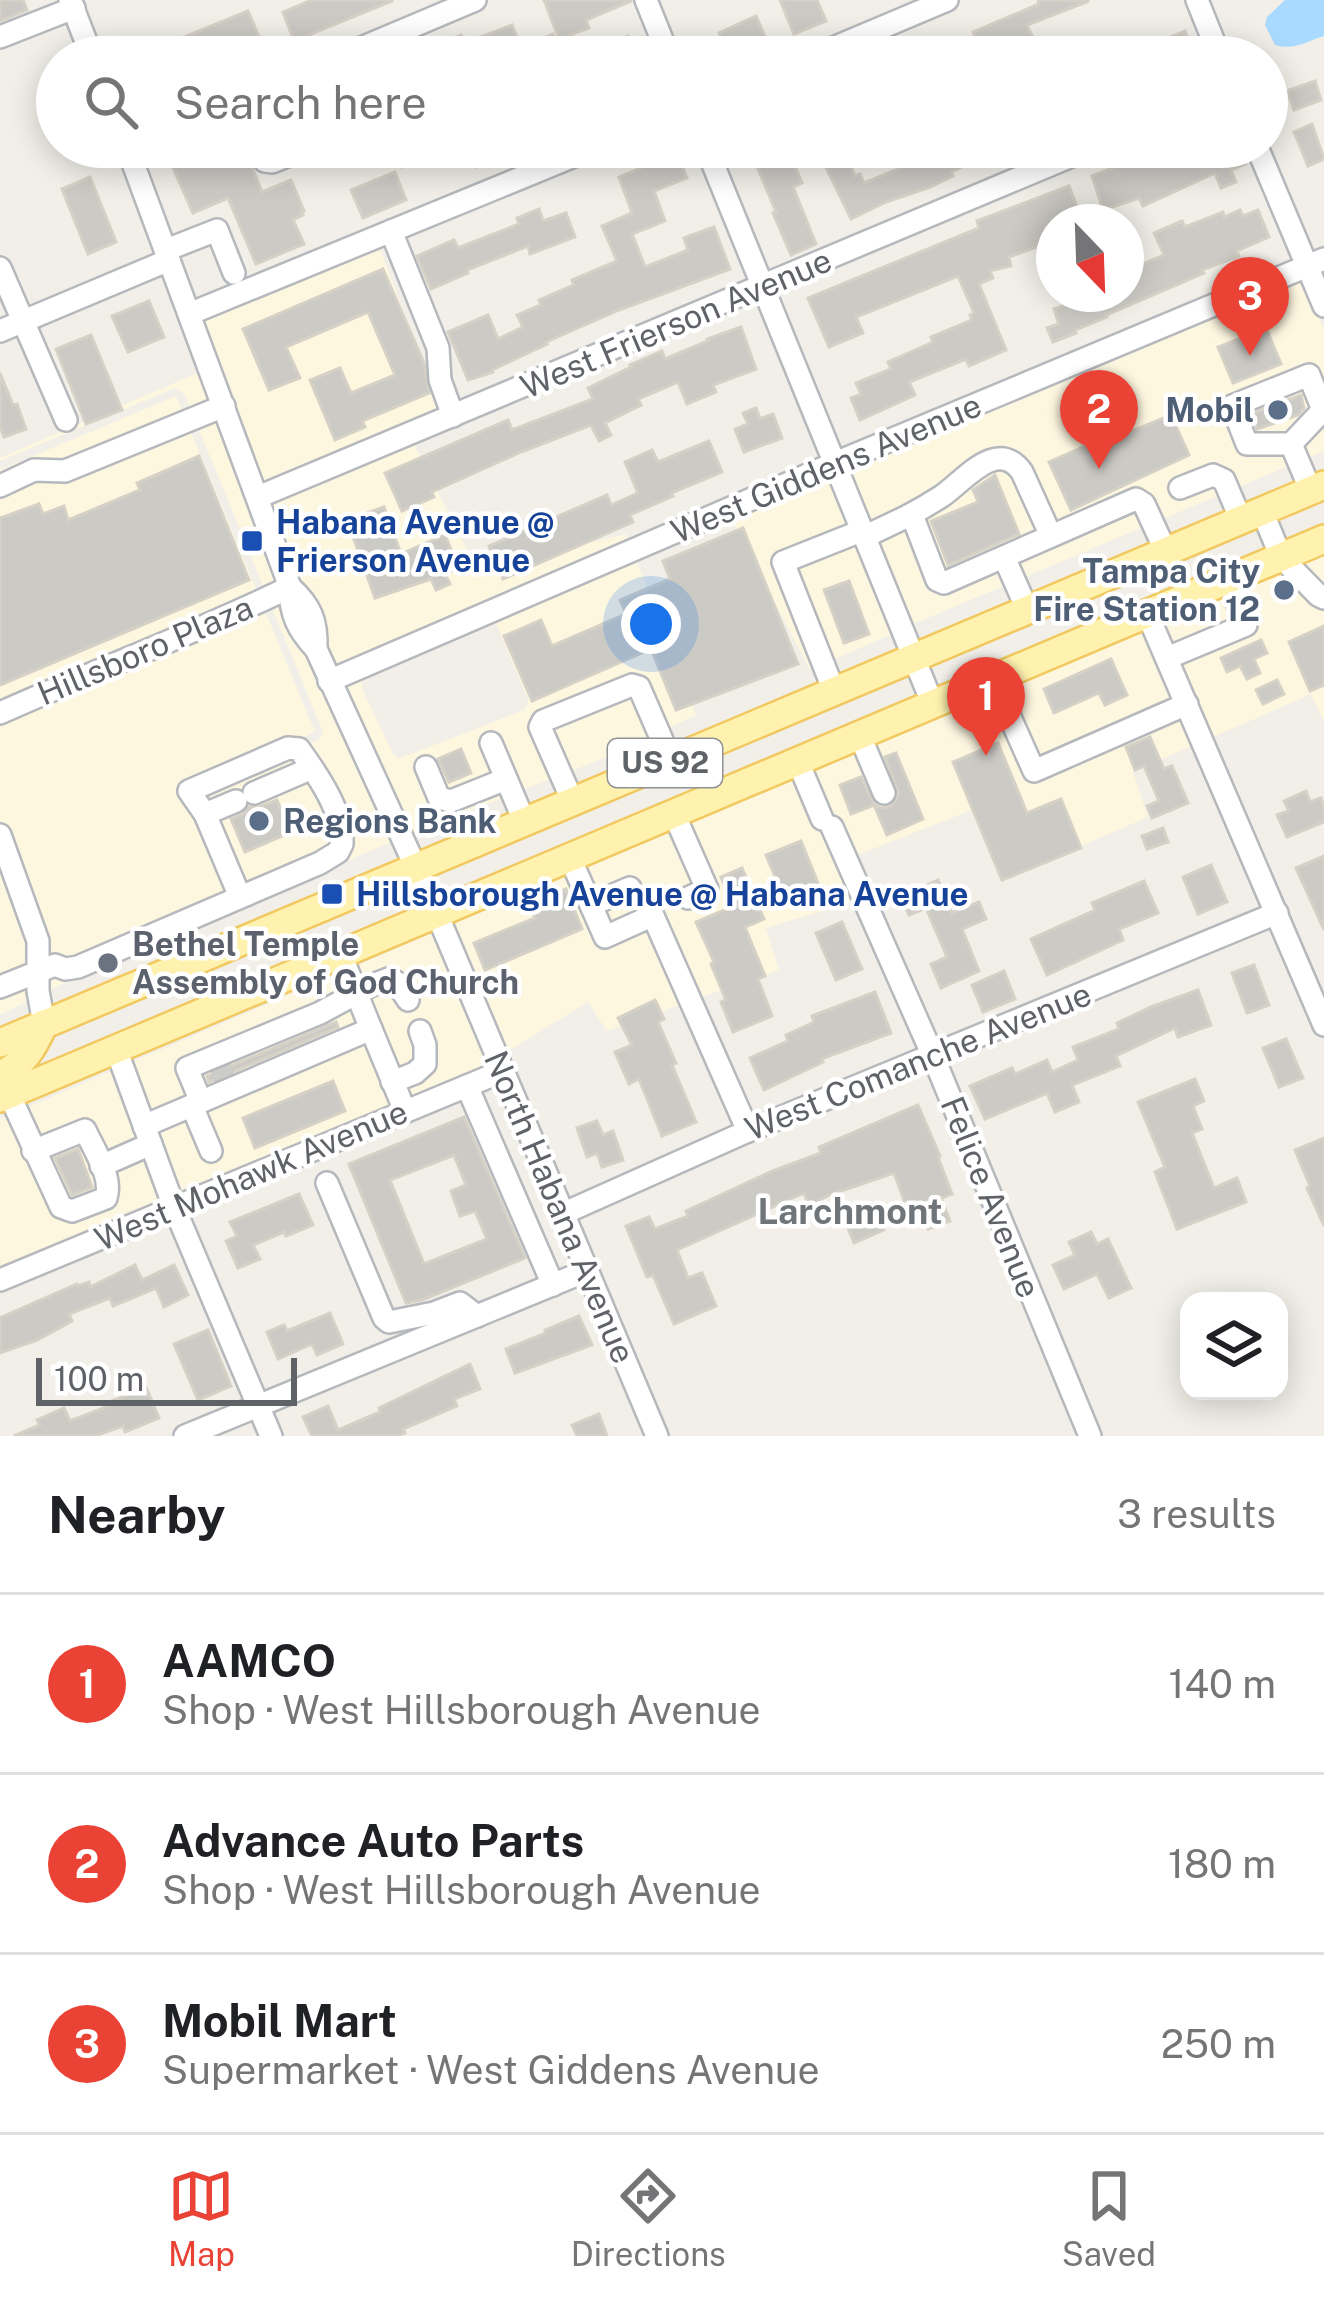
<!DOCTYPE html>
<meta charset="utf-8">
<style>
body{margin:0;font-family:"Public Sans",sans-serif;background:#f6f6f6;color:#202124}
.controls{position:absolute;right:36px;bottom:36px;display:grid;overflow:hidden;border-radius:24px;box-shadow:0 6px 30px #0003}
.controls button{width:108px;height:108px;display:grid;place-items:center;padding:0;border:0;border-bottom:3px solid #e0e0e0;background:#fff;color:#202124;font:60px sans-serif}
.compass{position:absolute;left:1036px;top:204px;width:108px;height:108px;border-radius:50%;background:#fff;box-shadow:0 6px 30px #0003;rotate:157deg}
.scale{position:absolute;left:36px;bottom:30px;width:261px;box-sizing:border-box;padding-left:12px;border:6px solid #5f6368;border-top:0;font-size:33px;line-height:42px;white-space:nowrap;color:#5f6368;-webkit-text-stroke:9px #fff;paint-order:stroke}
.you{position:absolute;left:651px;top:624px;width:42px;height:42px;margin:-30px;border:9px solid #fff;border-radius:50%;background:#1a73e8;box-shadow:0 0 0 18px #1a73e833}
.badge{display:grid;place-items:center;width:78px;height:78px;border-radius:50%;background:#ea4335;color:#fff;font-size:39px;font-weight:700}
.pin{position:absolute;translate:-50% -99px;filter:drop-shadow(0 3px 6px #0008)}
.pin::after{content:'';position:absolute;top:63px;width:42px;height:36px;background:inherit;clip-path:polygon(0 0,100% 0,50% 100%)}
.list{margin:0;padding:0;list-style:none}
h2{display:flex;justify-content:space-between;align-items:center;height:156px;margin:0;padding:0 48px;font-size:51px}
h2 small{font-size:39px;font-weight:400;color:#757577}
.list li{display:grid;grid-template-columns:78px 1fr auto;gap:36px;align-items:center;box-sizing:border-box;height:180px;padding:0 48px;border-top:3px solid #e0e0e0}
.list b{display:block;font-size:45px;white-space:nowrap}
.list p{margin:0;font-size:39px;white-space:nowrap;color:#757577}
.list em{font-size:39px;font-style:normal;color:#757577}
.icon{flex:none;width:66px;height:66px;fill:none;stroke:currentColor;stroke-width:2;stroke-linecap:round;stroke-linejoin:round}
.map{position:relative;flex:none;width:1324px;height:1436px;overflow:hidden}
.search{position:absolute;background:#fff;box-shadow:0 6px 30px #0003;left:36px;right:36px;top:36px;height:132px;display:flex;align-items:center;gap:30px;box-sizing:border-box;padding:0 42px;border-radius:66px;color:#757577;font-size:45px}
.sheet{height:696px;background:#fff}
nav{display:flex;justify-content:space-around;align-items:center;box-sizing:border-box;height:168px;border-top:3px solid #e0e0e0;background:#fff;font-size:33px;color:#757577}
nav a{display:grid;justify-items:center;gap:6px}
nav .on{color:#ea4335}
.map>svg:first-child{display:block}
.commercial{fill:#fef7e0}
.water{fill:#aadaff}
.building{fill:#cccac5;stroke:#d6d1c6;stroke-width:3;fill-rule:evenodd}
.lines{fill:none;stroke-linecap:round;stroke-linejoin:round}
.minor-tunnel{stroke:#ccccc8;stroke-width:21;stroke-dasharray:21 10;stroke-linecap:butt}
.minor-casing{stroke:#b5b8bc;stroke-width:26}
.major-casing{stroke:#f2c960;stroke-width:32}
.minor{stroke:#fff;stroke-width:21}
.major{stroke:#fff2af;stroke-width:27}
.service-dot{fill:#5c6f8a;stroke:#fff;stroke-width:4.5}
.transit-dot{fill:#1a4fb4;stroke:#fff;stroke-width:4.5}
.worship-dot{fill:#6b7280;stroke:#fff;stroke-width:4.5}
.labels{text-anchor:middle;stroke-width:9;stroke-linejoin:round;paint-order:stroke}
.shield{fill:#fff;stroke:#8f9295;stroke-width:3}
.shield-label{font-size:30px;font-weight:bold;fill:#5f6368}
.street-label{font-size:33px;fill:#5f6368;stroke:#fff}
.service-label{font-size:33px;font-weight:bold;fill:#4e5e75;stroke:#fff;text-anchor:end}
.transit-label{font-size:33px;font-weight:bold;fill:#164399;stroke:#fff;text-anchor:start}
.worship-label{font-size:33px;font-weight:bold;fill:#5b616d;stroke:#fff;text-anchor:start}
.neighbourhood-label{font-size:36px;font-weight:bold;fill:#70757a;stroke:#fff}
</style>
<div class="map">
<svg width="1324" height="1436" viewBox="0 0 1324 1436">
<rect width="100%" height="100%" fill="#f1efe8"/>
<!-- commercial -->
<g class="commercial">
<polygon points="379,247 441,410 262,484 201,320"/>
<polygon points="1303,279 1324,329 1324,451 911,625 846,470"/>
<polygon points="200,372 281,590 282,611 292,636 306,653 306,657 310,658 394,841 243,904 194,793 319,740 323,732 184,393 175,388 0,461 0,458"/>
<polygon points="176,396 315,732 184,788 237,909 72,979 0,1015 0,470"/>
<polygon points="413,443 477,570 626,534 629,541 333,668 325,646 325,624 316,600 297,577 269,503"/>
<polygon points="829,477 894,633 810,670 732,519"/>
<polygon points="1324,551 1324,722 1311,694 1211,738 1160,620"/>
<polygon points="636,560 696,715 607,757 410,834 342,687 363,678 362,689 393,754 398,759 524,710 528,704 528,699 495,621"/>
<polygon points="1144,627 1194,745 1133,772 1148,817 1005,879 974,809 855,856 837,815 821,821 855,901 766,928 779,970 699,998 650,887 634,895 682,1004 607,1031 588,1002 505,1053 451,925"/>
<polygon points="435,932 490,1063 178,1193 130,1063"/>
<polygon points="114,1070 162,1200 0,1268 0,1119"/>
</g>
<!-- water -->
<path class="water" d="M1285,0H1324V36C1307,41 1294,51 1275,45L1265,25L1267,17Z"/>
<!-- building -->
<g class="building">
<polygon points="0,0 23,0 27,10 0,21"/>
<polygon points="312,0 392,0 392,1 294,41 283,12"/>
<polygon points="544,0 631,0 631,1 586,20 589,28 559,39"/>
<polygon points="780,0 817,0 826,21 794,34"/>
<polygon points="1038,0 1089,1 1027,25 1034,40 992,57 983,57 973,32 1039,4"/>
<polygon points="248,11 262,44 226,57 192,57 184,37"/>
<polygon points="756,16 767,41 730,57 719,33"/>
<polygon points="512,25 521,48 553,34 561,54 553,57 432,57 448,50 445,42 461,35 465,43"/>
<polygon points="1185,31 1195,57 1124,57"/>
<polygon points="628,36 637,57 609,57 604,46"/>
<polygon points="941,39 949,57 901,57"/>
<polygon points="1315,81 1321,100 1294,110 1287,91"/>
<polygon points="1312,124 1324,159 1308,166 1294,132"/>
<polygon points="177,147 244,147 262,192 291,180 304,211 301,212 303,215 293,220 304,244 256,264 228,198 193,213 171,163"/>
<polygon points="393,147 449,147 402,167"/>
<polygon points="469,147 525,147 525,148 476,167"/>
<polygon points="749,147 787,147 802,183 793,187 816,244 791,255 773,213 776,212"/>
<polygon points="952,147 1008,147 976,164 975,161 951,172 953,176 930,187 886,202 851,219 822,159 843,150 855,176 860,174 864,183"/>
<polygon points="1165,147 1238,147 1245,164 1231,170 1236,182 1221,188 1215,173 1143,206 1139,198 1103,210 1092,176"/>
<polygon points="677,153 687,178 654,191 665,221 632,234 645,267 688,250 684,238 714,227 730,269 619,310 546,342 547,344 492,370 493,372 468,380 448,332 488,315 498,339 523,327 517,315 541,305 539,300 574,285 572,280 617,261 602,226 632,213 619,177"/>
<polygon points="395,172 406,200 363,218 351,190"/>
<polygon points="90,177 116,242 88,254 62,189"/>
<polygon points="1069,186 1080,214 1045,228 1050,242 1009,257 1011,266 990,271 993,278 979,284 1006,350 969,366 966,359 909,382 915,395 860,420 851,398 861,394 856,383 891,369 888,362 933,342 931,337 972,320 970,315 974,313 958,276 856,317 863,333 829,347 808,298 979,228 977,221"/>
<polygon points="539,209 543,221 566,213 575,237 530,254 528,246 467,270 468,273 431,289 417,256 454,240 458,248 519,224 517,218"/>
<polygon points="1240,210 1243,216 1258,210 1269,237 1237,251 1239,256 1202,270 1204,273 1106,315 1107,317 1075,330 1076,333 1053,342 1047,328 1059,324 1054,309 1087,297 1085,294 1126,294 1126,271 1164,255 1154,233 1182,221 1185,227 1223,212 1224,217"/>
<polygon points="383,269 424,363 429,393 362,421 365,427 335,440 310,380 340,368 351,393 395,375 368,312 286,347 300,378 269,390 243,329"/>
<polygon points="149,301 164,337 128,352 112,316"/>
<polygon points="741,327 756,369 713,385 716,392 687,404 678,382 638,399 641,405 605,423 611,435 599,441 591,425 521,452 432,492 434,497 402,511 385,473 508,420 512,430 593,399 588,388 631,367 630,365 662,351 665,359 708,341 707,339"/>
<polygon points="1266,328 1281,364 1233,383 1218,347"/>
<polygon points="91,335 122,410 86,424 56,349"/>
<polygon points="0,373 13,405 17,404 26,429 4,437 0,427"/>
<polygon points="1301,395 1304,408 1298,415 1257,429 1251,414"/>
<polygon points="756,408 760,419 773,414 782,438 744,452 735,429 748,424 743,413"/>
<polygon points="1171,415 1189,455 1071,510 1049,462 1128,427 1130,432"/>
<polygon points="709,441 722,472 671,493 673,496 630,515 633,522 503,579 489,546 607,495 611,505 638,493 625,462 652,450 658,462"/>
<polygon points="199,456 249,580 0,685 0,518 39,504 43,514 64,506 68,520 140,490 137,483"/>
<polygon points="995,475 1019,534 948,565 931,521 978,502 973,490"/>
<polygon points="384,507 401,554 445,535 459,568 445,574 450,584 436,590 431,579 375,598 347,520"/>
<polygon points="743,528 798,664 676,710 651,649 532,701 504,636 541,620 552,646 626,614 620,600 670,579 663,561"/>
<polygon points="849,581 869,634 844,643 824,590"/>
<polygon points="1324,626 1324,685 1310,691 1289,642"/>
<polygon points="1261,640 1267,653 1254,659 1260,673 1247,679 1240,666 1227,672 1221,658"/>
<polygon points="1111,659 1127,695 1105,705 1099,693 1054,713 1044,689"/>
<polygon points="1277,680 1284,694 1263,704 1256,690"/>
<polygon points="1150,737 1164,769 1172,766 1188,803 1152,818 1147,806 1159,801 1144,766 1135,770 1126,747"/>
<polygon points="998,743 1027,813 1061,799 1081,848 1002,880 953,762"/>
<polygon points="461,749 471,773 449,782 438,759"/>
<polygon points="896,753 923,819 887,835 874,805 851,814 840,785 861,777 874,804 881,808 891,806 899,794 885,757"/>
<polygon points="1306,791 1310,802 1321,798 1324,806 1324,822 1287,837 1277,815 1289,811 1284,801"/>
<polygon points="277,800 287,824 284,826 287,834 245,852 231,819 243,814 249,807 259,807"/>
<polygon points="1163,828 1168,842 1147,849 1142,836"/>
<polygon points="801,841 820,888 786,902 766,855"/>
<polygon points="1324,856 1324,930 1296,868"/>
<polygon points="1211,865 1227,902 1198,914 1183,877"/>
<polygon points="742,868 764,919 745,927 765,976 758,979 772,1016 733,1032 721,1002 726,1000 711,964 714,962 696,922 727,909 725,904 732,902 721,877"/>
<polygon points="938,880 952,913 979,902 986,919 962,929 979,971 941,988 931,964 947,957 926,908 909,915 901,897"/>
<polygon points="1144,881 1158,913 1119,929 1123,940 1047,975 1031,939 1095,910 1092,903"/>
<polygon points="566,889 582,929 485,970 474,943 535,918 529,905"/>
<polygon points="842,922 862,969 836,980 816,933"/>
<polygon points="1254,965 1269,1005 1247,1013 1232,973"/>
<polygon points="1004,971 1015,999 983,1012 972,985"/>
<polygon points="1198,990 1211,1025 1178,1037 1175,1028 1116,1056 1120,1066 1072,1085 1079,1102 1055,1112 1047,1093 985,1119 970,1086 1012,1068 1015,1074 1047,1060 1052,1072 1078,1060 1073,1047 1119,1029 1117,1023 1151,1007"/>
<polygon points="875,992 891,1033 821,1059 823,1062 764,1090 750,1058 788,1041 786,1035 814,1022 812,1016"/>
<polygon points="655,1000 664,1019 658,1022 676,1063 672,1065 696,1122 662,1136 639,1079 629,1084 615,1052 632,1045 618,1018"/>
<polygon points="336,1022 338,1027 209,1082 207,1076"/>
<polygon points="1286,1039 1303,1078 1279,1087 1263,1048"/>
<polygon points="1195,1079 1204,1101 1193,1106 1202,1129 1192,1133 1214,1188 1237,1178 1246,1202 1177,1229 1155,1172 1165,1167 1138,1102"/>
<polygon points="333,1081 345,1111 255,1148 243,1118"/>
<polygon points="918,1105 940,1156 938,1157 952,1194 941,1198 950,1221 928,1229 919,1206 908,1211 894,1173 829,1195 809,1206 804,1193 677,1250 688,1278 702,1273 716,1306 674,1324 653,1275 647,1277 626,1226 649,1217 655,1229 688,1216 686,1211 770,1172 821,1153 819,1147"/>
<path d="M464,1117L525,1258L422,1300L406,1303L349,1164ZM454,1155L466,1185L451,1191L460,1216L475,1211L487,1239L424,1264L390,1180Z"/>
<polygon points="597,1121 603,1135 613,1131 623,1160 602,1167 597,1153 587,1157 577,1128"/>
<polygon points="1324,1138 1324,1226 1307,1188 1310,1186 1295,1150"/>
<polygon points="78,1149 92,1187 72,1195 55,1158"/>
<polygon points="299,1194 313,1225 286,1236 284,1232 253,1245 260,1259 238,1268 226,1241 237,1236 230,1222"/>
<polygon points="877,1213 884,1230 854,1243 847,1226"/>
<polygon points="1091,1232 1097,1244 1108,1239 1131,1288 1109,1298 1097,1274 1064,1289 1053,1265 1075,1255 1069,1242"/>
<polygon points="135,1265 142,1280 174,1265 188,1295 164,1307 156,1288 113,1306 110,1298 69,1314 72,1321 37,1340 0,1353 0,1318 77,1284 78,1286 89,1282 90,1287"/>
<polygon points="330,1313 343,1344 317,1355 312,1344 278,1359 267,1332 284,1325 287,1331"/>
<polygon points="579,1316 592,1345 515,1373 506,1349 546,1333 545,1330"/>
<polygon points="208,1330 231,1386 198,1400 174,1344"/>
<polygon points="470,1364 480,1389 454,1399 457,1406 403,1429 405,1433 397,1436 312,1436 303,1417 328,1406 338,1430 380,1412 379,1408"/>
<polygon points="146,1387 159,1418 125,1432 123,1426 95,1436 14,1436 40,1425 37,1420 64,1408 70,1421 114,1404 112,1401"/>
<polygon points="599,1414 607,1436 577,1436 572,1425"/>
</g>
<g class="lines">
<!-- minor-tunnel -->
<polyline class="minor-tunnel" points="219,1064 225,1080"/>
<defs>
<g id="minor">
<polyline points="70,0 92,57"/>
<polyline points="646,0 669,57"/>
<polyline points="1197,0 1220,57"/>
<polyline points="0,37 74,8"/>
<polyline points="340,57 475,0"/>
<polyline points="812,57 947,0"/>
<path d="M127,147L290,587C290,614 298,630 316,649L437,914L657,1436"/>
<polyline points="259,147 265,161 272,162 310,147"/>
<polyline points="706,147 933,705"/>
<polyline points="1257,147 1324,306"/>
<polyline points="391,231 438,348 440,380 453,416"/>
<polyline points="166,250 217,230 234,273"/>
<polyline points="0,268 66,420"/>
<polyline points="189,314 596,147"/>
<polyline points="0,331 169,260"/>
<polyline points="1291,444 1323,410 1309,375 1232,406 1247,444 1291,444 1311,491"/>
<polyline points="0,486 34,470 65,471 224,406"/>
<polyline points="1180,488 1213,475 1224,480 1241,520"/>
<polyline points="258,497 1093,147"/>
<polyline points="1262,511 1281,557 1318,595 1324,598"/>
<path d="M908,516C919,510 931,503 942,496C964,481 997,437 1022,472L1051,536"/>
<polyline points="864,537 908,516 914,520 937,580 944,583 1136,499 1144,504 1166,552"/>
<polyline points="1004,557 1027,609"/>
<path d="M290,587C311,606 317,621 316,649"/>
<polyline points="1147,613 1324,1025"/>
<polyline points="1167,658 1246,625 1228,580"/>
<polyline points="993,679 1034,771 1187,704"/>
<polyline points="329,681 833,464 1324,259"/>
<polyline points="834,691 783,562 861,531"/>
<path d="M0,713C96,670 196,633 290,587"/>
<polyline points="860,736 884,793"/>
<polyline points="491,743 525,823"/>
<polyline points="798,762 822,819"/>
<polyline points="426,767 439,798 451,801 506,779"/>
<polyline points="254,793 312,768"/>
<polyline points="573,802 540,727 543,721 632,685 639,687 671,761"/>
<polyline points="205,814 236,801"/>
<polyline points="674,814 707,889 688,898"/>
<polyline points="832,827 933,1056 1090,1436"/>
<polyline points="0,835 38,941 38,991 44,1024"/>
<polyline points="570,858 605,937 645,919"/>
<polyline points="646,900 748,1131"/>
<polyline points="591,905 630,888"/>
<polyline points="341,955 371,1029"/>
<path d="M0,987L55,965L65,969L78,967L320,863L338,852L342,844C344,813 317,774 299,749L288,748L189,791L205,814L240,897"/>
<polyline points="116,1049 174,1207 271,1436"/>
<polyline points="392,1082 415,1073 425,1064 425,1045 420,1031"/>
<polyline points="467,1086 553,1285"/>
<path d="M9,1094L61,1207L72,1211L106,1198C113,1177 94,1150 85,1130L33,1151"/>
<polyline points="201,1102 187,1068 320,1013 370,986 388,979 396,982 408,1000"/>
<polyline points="192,1106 211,1151"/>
<polyline points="144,1126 371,1029 405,1111"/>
<polyline points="101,1166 151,1144"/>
<polyline points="327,1183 384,1318 389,1322 434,1313 460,1303 477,1316"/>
<polyline points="562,1214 748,1131 1277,913"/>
<polyline points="0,1280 503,1071"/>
<polyline points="185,1436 586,1271"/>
</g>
<g id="major">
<polyline points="0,1043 1324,485"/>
<path d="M0,1075C24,1065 33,1047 44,1024"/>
<polyline points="0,1098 1324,539"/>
</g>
</defs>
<!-- minor casing -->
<use href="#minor" class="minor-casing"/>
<!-- major casing -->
<use href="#major" class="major-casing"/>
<!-- minor -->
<use href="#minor" class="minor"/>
<!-- major -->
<use href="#major" class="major"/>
</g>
<!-- markers -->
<g class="service-dot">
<circle cx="1278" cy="410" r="12"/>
<circle cx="1284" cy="590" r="12"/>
<circle cx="259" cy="821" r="12"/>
</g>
<g class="transit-dot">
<rect x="240" y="529" width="24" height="24" rx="6"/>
<rect x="320" y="882" width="24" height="24" rx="6"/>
</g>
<circle class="worship-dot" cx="108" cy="963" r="12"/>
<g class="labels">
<!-- shield labels -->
<rect class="shield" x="608" y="739" width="114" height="48" rx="9"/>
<g class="shield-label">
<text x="665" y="773">US 92</text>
</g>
<!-- street labels -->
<g class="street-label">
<text transform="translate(676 323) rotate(-23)" y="12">West Frierson Avenue</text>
<text transform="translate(826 468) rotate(-23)" y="12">West Giddens Avenue</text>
<text transform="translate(145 650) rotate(-23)" y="12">Hillsboro Plaza</text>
<text transform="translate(918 1061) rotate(-22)" y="12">West Comanche Avenue</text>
<text transform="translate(251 1175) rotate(-23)" y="12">West Mohawk Avenue</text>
<text transform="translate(991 1197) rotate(68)" y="12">Felice Avenue</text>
<text transform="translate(560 1207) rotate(67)" y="12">North Habana Avenue</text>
</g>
<!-- service labels -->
<g class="service-label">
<text x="1254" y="422">Mobil</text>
<text x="1260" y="583">Tampa City<tspan x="1260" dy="38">Fire Station 12</tspan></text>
<text x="283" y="833" text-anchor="start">Regions Bank</text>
</g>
<!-- transit labels -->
<g class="transit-label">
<text x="276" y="534">Habana Avenue @<tspan x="276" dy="38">Frierson Avenue</tspan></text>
<text x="356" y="906">Hillsborough Avenue @ Habana Avenue</text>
</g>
<!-- worship labels -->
<g class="worship-label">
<text x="132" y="956">Bethel Temple<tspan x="132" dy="38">Assembly of God Church</tspan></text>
</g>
<!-- neighbourhood labels -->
<g class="neighbourhood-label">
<text x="850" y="1224">Larchmont</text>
</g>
</g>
</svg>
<div class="controls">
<button><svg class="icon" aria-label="layers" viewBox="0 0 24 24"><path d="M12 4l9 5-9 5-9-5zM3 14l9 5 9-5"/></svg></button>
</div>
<svg class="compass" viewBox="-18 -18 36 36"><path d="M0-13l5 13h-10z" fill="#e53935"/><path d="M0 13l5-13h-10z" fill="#757577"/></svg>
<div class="scale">100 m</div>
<div class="you"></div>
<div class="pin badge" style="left:986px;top:756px">1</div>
<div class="pin badge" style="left:1099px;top:469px">2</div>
<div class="pin badge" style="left:1250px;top:356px">3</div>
<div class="search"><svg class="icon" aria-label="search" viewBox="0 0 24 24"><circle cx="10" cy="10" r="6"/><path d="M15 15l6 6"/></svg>Search here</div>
</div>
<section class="sheet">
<h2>Nearby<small>3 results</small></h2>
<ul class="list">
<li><span class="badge">1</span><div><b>AAMCO</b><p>Shop · West Hillsborough Avenue</p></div><em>140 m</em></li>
<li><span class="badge">2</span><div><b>Advance Auto Parts</b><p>Shop · West Hillsborough Avenue</p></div><em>180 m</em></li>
<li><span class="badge">3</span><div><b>Mobil Mart</b><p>Supermarket · West Giddens Avenue</p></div><em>250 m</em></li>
</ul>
</section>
<nav>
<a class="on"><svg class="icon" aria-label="map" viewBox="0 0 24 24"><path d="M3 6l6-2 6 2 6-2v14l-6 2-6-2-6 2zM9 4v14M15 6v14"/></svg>Map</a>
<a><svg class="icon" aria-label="directions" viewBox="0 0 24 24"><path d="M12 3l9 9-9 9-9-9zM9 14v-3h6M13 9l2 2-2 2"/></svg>Directions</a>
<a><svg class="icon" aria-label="saved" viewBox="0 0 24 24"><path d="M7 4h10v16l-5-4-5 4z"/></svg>Saved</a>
</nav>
